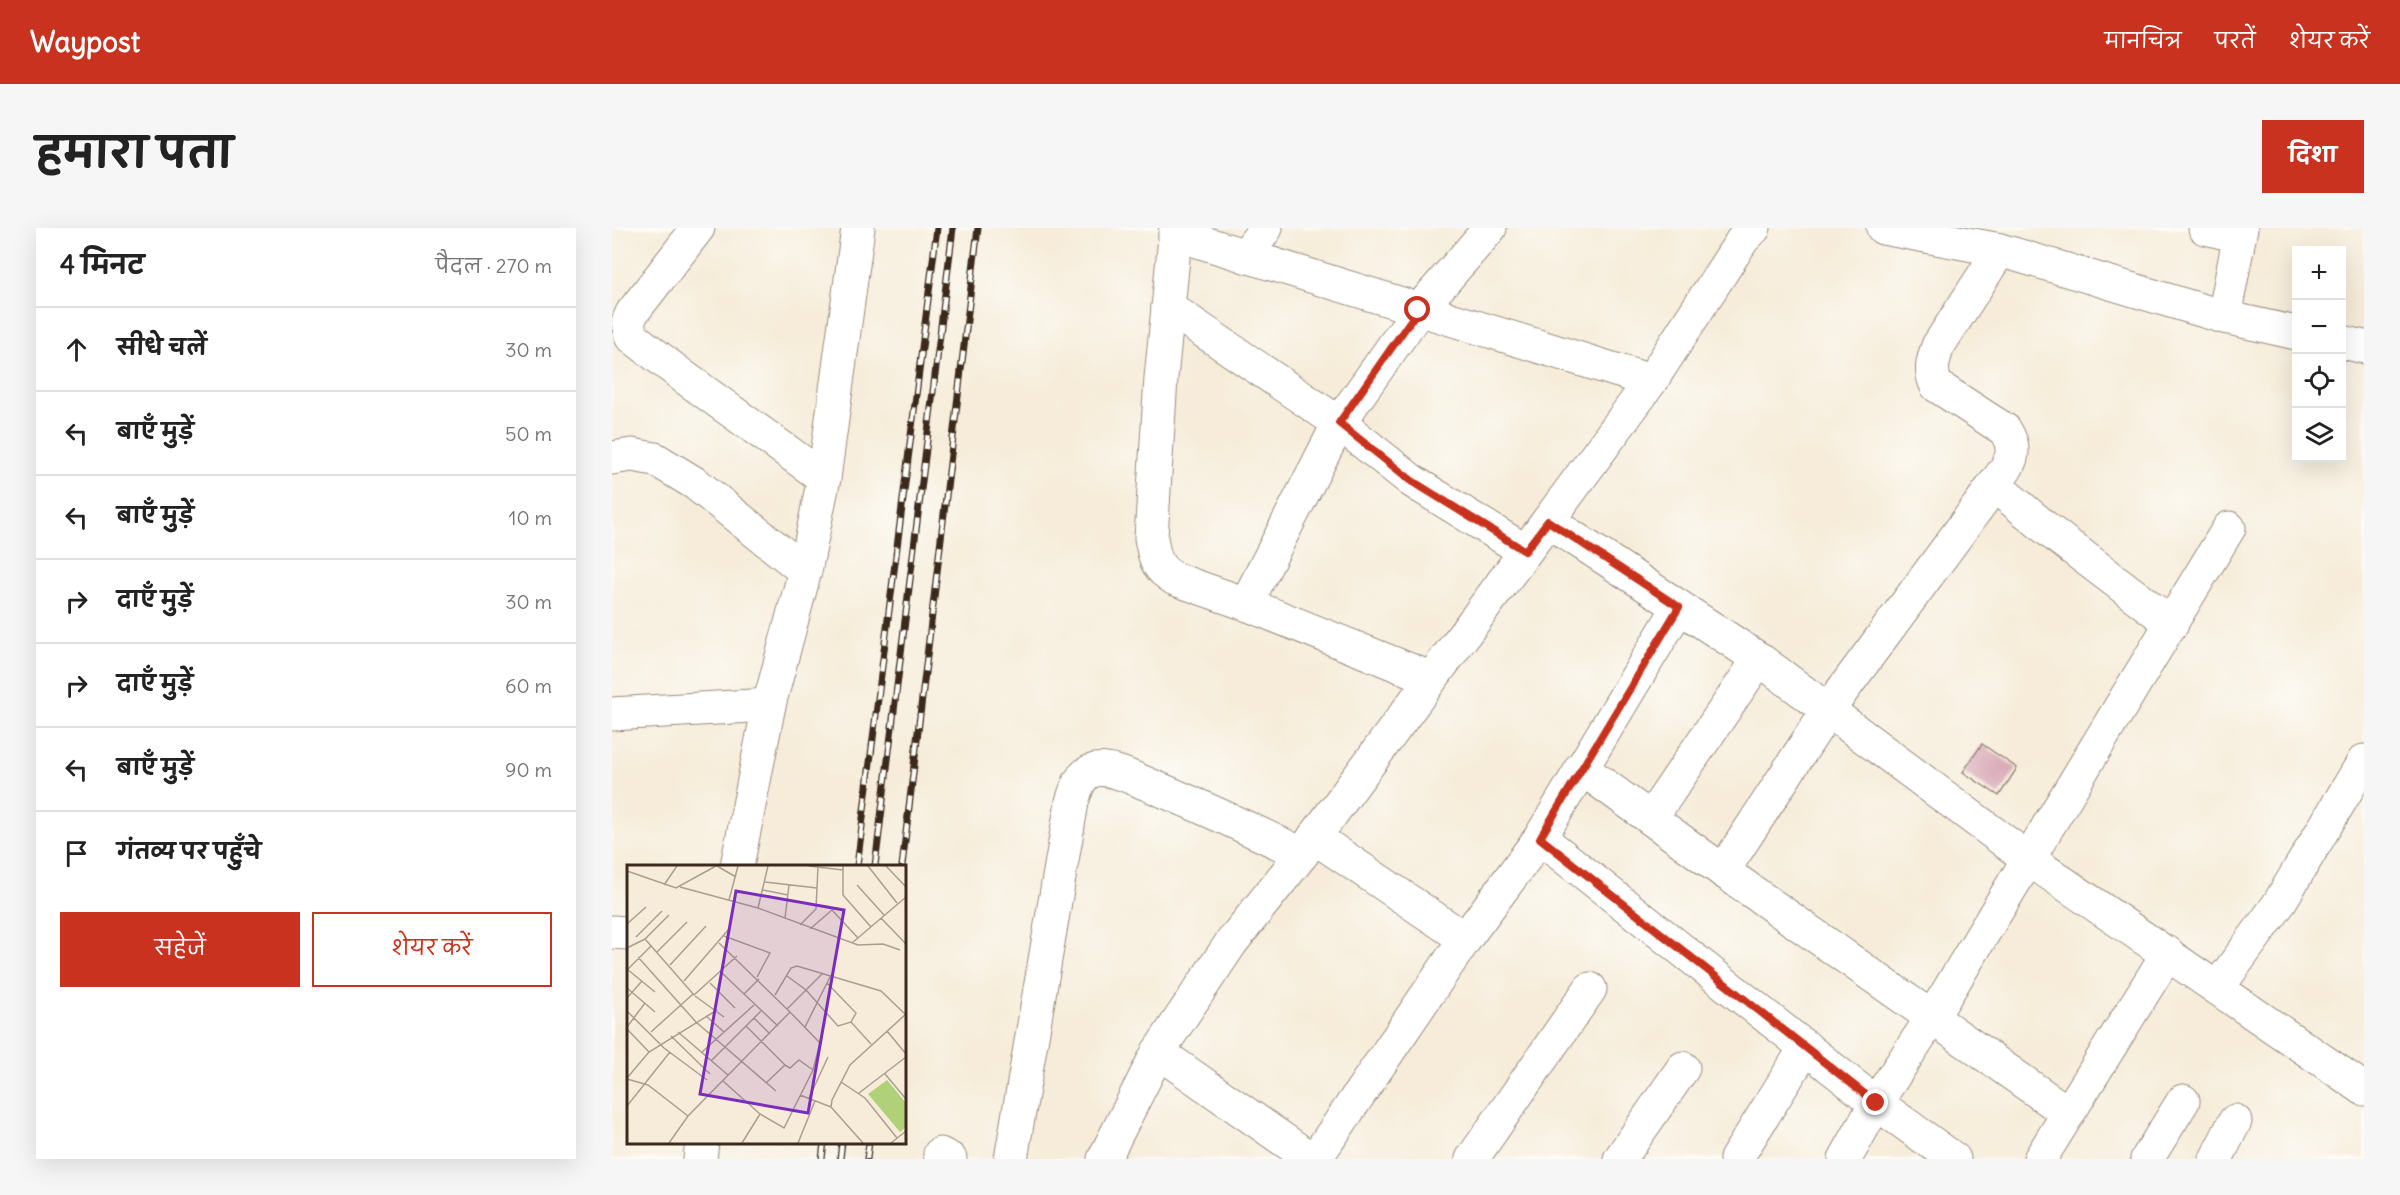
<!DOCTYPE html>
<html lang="hi">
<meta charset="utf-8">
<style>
body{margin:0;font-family:Delius,"Playpen Sans Deva",sans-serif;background:#f6f6f6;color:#222}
.controls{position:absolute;right:18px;top:18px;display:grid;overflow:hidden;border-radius:0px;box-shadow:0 6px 24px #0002}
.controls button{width:54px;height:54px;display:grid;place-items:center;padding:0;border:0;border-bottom:2px solid #e0e0e0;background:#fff;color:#222;font:30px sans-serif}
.stop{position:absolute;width:18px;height:18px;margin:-14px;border:4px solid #c8321e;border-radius:50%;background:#fff}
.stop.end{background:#c8321e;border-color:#fff;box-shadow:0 2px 6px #0008}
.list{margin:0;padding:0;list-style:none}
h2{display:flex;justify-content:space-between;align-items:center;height:78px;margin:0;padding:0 24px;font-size:26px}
h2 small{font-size:20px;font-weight:400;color:#767676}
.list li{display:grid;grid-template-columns:39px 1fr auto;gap:18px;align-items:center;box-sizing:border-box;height:84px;padding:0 24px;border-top:2px solid #e0e0e0}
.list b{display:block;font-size:22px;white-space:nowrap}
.list em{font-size:20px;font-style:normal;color:#767676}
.actions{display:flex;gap:12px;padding:18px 24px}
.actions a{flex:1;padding:14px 0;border:2px solid #c8321e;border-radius:0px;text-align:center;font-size:21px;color:#c8321e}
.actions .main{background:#c8321e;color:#fff}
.icon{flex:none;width:33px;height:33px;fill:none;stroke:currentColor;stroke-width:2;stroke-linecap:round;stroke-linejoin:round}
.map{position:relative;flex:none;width:1752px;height:931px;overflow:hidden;border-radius:0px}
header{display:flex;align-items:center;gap:36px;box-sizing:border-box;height:84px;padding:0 30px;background:#c8321e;color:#fff}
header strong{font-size:28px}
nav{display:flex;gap:33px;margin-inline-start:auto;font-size:21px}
.intro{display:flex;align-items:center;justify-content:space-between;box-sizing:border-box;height:144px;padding:0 36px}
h1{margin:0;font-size:42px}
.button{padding:15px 27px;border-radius:0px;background:#c8321e;color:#fff;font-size:21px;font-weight:700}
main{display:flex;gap:36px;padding:0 36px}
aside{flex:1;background:#fff;border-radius:0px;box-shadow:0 6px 24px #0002}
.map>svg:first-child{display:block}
.building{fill:#d8a6b5}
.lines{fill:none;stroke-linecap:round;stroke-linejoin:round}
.street-casing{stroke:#988b7c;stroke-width:35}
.street{stroke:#fff;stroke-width:33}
.rail-casing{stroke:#3b2a1e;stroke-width:7}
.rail{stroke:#fdfcf7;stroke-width:4.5;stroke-dasharray:14;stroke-linecap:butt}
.route{stroke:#c8321e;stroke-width:8}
.inset-road{fill:none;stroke:#ab9e8e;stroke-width:1.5}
.view{fill:#7b2cbf;fill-opacity:0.15;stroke:#7b2cbf;stroke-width:3}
.inset-edge{fill:none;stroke:#3b2a1e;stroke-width:3}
</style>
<header>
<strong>Waypost</strong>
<nav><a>मानचित्र</a><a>परतें</a><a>शेयर करें</a></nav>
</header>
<div class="intro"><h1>हमारा पता</h1><a class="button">दिशा</a></div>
<main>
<aside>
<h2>4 मिनट<small>पैदल · 270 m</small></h2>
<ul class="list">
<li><svg class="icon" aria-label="ahead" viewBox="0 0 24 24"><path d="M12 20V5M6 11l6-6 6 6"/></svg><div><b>सीधे चलें</b></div><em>30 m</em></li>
<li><svg class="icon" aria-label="left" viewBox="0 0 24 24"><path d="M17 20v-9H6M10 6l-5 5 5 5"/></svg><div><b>बाएँ मुड़ें</b></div><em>50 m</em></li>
<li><svg class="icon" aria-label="left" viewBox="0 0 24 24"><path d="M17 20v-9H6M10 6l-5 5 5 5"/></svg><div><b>बाएँ मुड़ें</b></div><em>10 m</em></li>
<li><svg class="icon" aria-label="right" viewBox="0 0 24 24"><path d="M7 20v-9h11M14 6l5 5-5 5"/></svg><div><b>दाएँ मुड़ें</b></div><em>30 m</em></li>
<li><svg class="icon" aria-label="right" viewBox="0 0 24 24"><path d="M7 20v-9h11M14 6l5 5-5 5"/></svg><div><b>दाएँ मुड़ें</b></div><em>60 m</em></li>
<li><svg class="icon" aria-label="left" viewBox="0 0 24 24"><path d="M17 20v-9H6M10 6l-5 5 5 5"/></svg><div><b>बाएँ मुड़ें</b></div><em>90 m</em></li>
<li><svg class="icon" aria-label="arrive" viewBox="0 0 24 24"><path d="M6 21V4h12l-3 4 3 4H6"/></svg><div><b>गंतव्य पर पहुँचे</b></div></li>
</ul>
<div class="actions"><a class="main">सहेजें</a><a>शेयर करें</a></div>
</aside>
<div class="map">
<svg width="1752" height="931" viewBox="0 0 1752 931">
<rect width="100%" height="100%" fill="#fdfcf7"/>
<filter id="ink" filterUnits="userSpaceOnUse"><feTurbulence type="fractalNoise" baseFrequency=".0167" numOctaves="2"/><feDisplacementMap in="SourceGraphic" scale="12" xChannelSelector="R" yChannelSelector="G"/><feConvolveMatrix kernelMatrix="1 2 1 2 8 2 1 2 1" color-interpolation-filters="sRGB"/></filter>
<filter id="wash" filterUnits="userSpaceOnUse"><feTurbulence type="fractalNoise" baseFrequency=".008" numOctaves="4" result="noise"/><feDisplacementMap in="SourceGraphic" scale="24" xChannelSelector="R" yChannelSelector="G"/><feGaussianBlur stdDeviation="1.35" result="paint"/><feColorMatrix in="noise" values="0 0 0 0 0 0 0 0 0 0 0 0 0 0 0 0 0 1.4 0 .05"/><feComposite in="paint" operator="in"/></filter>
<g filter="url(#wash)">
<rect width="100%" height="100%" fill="#f6ecd9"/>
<g id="blocks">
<!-- building -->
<polygon class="building" points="1370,516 1405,540 1387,568 1351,544"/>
</g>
</g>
<g filter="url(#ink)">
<use href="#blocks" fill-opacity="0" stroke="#988b7c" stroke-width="1.5"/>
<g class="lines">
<defs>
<g id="street">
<polyline points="86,0 20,85 16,94 19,108 72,149 212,250"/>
<path d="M564,0L549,150L539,310C543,331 543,339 563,351L634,376L818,450"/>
<polyline points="1142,0 1131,11 1039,153 936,293 1147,431 1415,630 1752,861"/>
<polyline points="1271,0 1388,22 1612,89 1684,105"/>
<polyline points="1593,0 1627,8"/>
<polyline points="563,6 1039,153"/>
<path d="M1388,22L1326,118C1321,132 1317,144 1325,158L1393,202C1408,225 1397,237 1382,257L1435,301L1560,396"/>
<polyline points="633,28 654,0"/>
<polyline points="556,79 727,195 800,253 913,323"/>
<polyline points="1612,89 1629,0"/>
<polyline points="1730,114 1752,119"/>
<polyline points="0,230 20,227 43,231 84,256 193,343"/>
<polyline points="634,376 727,195 806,83 878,0"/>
<polyline points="0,486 157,477"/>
<polyline points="969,540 1111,643 1456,885"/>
<polyline points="1039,590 1147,431"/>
<polyline points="702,609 853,711 928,610 1067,379"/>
<polyline points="928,610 1264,875 1342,931"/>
<polyline points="125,638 157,477 193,343 212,250 246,0"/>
<polyline points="1111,643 1216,482 1382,257"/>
<polyline points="0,704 16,705"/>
<polyline points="1606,759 1666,677 1752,533"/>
<polyline points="546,824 699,931"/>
<polyline points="328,926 338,931"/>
<polyline points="88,931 90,914"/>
<path d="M399,931L460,574C464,561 468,545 483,542C501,539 524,552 540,558C591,579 640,602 690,626"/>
<polyline points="492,931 546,824 619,715 690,626 936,293"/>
<polyline points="703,931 853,711"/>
<polyline points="860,931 978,761"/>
<polyline points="1008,931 1071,840"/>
<polyline points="1124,931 1194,819"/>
<polyline points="1233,931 1264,875 1321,788 1617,300"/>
<polyline points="1428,931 1556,725"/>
<polyline points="1535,931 1571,873"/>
<polyline points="1604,931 1623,893"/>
</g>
</defs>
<!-- street casing -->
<use href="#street" class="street-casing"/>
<!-- street -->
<use href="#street" class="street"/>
<defs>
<g id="rail">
<polyline points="245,638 325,0"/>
<polyline points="263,638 341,0"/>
<polyline points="290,638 366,0"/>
<polyline points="210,931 212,914"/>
<polyline points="228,931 230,914"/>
<polyline points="255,931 257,914"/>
</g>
</defs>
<!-- rail casing -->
<use href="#rail" class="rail-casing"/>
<!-- rail -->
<use href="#rail" class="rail"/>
</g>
</g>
<g class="lines" filter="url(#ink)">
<!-- route -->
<polyline class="route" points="806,82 727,195 800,253 913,323 936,293 1067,379 928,610 1264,875"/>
</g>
<!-- overview -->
<g transform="translate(15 637)">
<rect width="279" height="279" fill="#f6ecd9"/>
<path d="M260,215L279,238V262L273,267L241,229Z" fill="#b1d179"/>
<path class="inset-road" d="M90,1L109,12M182,1L216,5M216,1V30L244,62M241,1L270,38M259,1L279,22M0,6L49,23L89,1M138,17L190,23M37,20L50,1M230,20L257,50M53,22L131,43L231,80L256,79L273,85M136,25L161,30M102,35L111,1M131,43L141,1M42,50L18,74L67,130L110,91M158,53L162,20M254,53L279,79M0,59L19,42M173,60L189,44L191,1M183,64L205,45L231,73M97,71L143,88L130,112M9,72L35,46M92,78L163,147M225,78L279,32M0,83L18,74M30,87L60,57M11,92L69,157L149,226M43,100L79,61M0,104L28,127M0,105L24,81M94,107L117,129M160,111L179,125L211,161L224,157L244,179M132,114L117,129L151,161M57,116L102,64M83,118L108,143M200,118L229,148L224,157M0,123L28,147M148,130L164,103L170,101L254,126L279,150M68,131L97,152M0,133L15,116M160,144L196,108M0,146L37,183L80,215M79,151L97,167M127,153L143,169M119,161L158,200M0,162L18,138M178,162L204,110M0,164L22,187M260,166L279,189M24,167L66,129M51,167L101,210M44,171L83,209M75,187L127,140M84,196L134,146M258,209L279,234M0,213L22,187L90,145M0,214L21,220L61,251M214,217L238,233L270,273M139,218L158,200L163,203L172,195L186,205M232,228L279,192M173,230L204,242M182,233L201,192M0,241L43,187M42,278L61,251L163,147L193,178L186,205L157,263L133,249L96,216M115,278L133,249M171,278L188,236M236,278L204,242L205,235L223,200L279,149M264,278L279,266"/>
<path class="view" d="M109,26L217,45L181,248L73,229Z"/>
<rect width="279" height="279" class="inset-edge"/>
</g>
</svg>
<div class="controls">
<button>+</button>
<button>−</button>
<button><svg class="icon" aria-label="locate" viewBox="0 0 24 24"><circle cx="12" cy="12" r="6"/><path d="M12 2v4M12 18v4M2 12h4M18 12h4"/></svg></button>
<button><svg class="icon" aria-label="layers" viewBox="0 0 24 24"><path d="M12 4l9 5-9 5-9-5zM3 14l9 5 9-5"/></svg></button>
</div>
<div class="stop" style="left:806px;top:82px"></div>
<div class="stop end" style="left:1264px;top:875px"></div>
</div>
</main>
